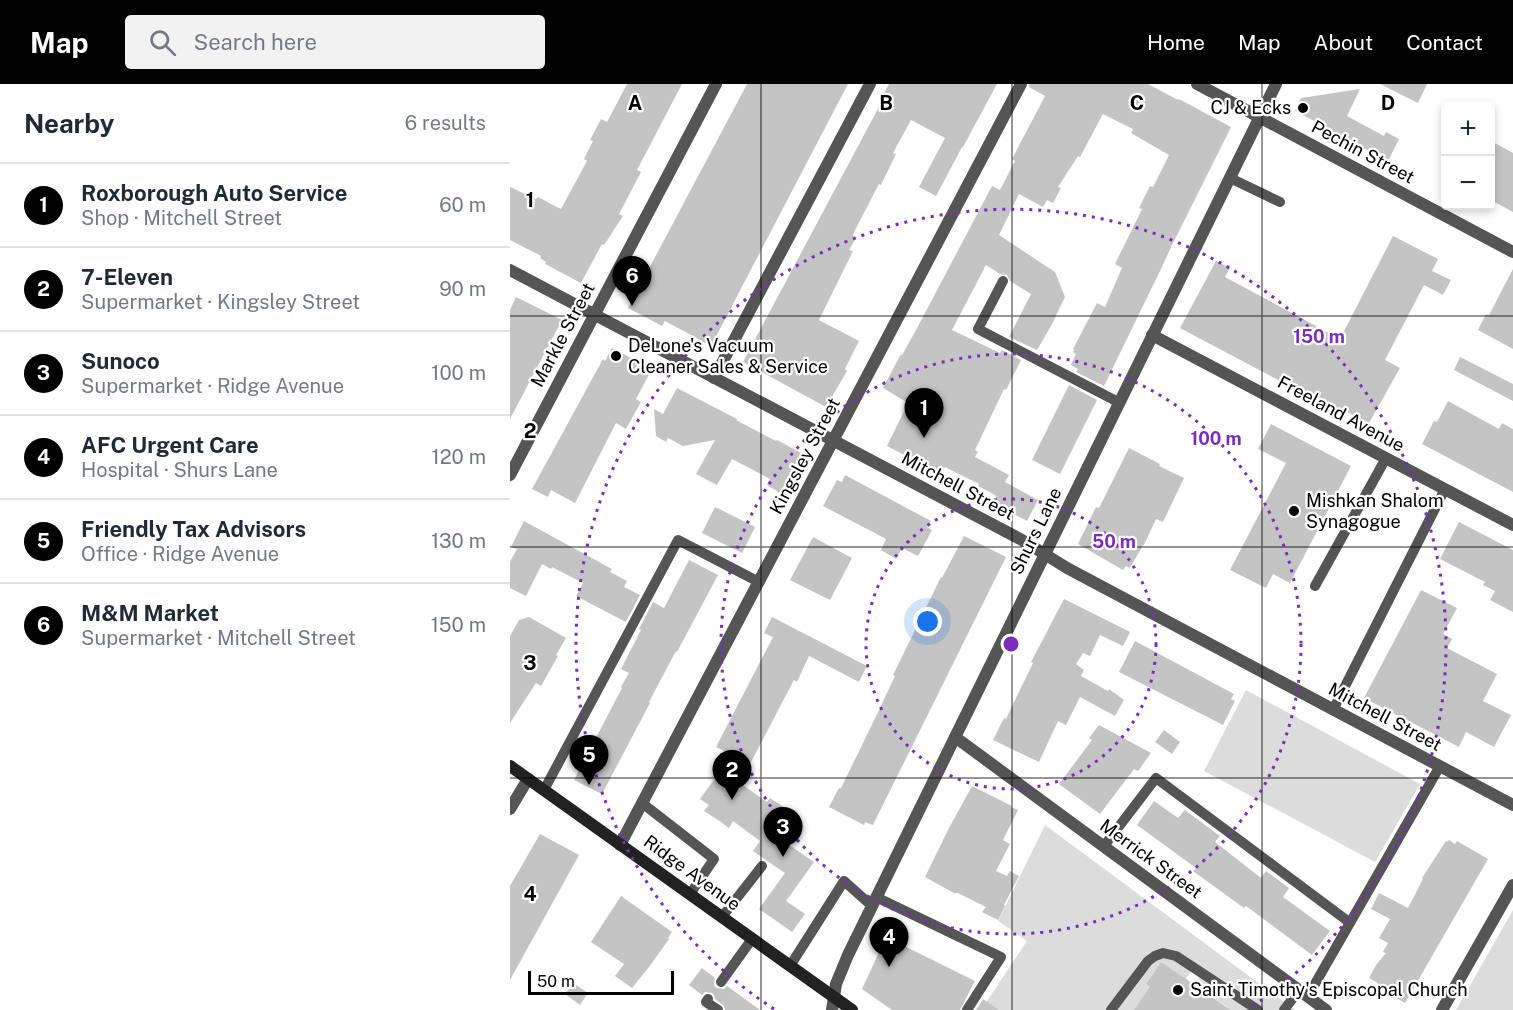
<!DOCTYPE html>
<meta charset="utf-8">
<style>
body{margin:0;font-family:"Public Sans",sans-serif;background:#f2f2f3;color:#1f2937}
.controls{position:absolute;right:18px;top:18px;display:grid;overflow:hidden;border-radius:6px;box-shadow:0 3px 9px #0003}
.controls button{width:54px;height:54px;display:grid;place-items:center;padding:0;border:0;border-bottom:2px solid #e0e1e3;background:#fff;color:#1f2937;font:30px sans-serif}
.scale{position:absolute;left:18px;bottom:15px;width:146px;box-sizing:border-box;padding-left:6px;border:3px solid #000;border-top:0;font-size:16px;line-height:21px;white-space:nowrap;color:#000;-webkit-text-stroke:4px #fff;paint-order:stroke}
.you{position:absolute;left:418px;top:538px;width:21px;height:21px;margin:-15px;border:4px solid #fff;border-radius:50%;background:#1a73e8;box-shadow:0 0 0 9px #1a73e833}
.badge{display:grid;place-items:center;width:39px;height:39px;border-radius:50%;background:#000;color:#fff;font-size:20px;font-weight:700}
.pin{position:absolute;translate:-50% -50px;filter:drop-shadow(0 2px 3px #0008)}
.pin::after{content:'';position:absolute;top:32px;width:21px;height:18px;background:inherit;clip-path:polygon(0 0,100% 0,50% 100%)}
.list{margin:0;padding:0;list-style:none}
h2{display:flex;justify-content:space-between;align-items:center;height:78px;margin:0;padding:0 24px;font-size:26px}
h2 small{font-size:20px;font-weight:400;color:#747a83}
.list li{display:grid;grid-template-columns:39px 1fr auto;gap:18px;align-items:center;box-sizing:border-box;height:84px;padding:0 24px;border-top:2px solid #e0e1e3}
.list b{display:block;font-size:22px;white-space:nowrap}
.list p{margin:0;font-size:20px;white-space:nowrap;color:#747a83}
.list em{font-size:20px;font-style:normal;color:#747a83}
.icon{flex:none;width:33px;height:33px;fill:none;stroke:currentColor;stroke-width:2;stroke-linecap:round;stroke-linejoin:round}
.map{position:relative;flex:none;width:1003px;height:926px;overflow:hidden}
header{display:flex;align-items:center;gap:36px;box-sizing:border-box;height:84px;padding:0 30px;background:#000;color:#fff}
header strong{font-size:28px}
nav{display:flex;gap:33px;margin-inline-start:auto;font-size:21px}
.search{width:420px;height:54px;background:#f2f2f3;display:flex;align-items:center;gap:15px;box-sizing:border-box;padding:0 21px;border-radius:6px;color:#747a83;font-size:22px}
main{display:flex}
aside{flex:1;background:#fff}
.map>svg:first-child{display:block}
.green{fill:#dcdcdc}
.building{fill:#c4c4c4}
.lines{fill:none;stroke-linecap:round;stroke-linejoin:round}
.service{stroke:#555;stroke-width:10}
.minor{stroke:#555;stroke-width:12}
.tertiary{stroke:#555;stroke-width:12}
.secondary{stroke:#222;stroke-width:12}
.grid{fill:none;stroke:#000;stroke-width:1.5;stroke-opacity:0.55}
.ring{fill:none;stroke:#7b2cbf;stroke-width:3;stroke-dasharray:3 6}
.poi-dot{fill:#000;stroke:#fff;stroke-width:2}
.labels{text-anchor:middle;stroke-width:4.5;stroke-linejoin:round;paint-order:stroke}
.poi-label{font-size:18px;fill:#000;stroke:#fff;text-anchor:start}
.street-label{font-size:18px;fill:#000;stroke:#fff}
.grid-label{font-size:20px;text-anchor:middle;font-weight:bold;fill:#000;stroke:#fff;stroke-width:4.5;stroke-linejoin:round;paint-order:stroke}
.centre{fill:#7b2cbf;stroke:#fff;stroke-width:3}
.ring-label{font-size:18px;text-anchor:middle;font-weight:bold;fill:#7b2cbf;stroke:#fff;stroke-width:4.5;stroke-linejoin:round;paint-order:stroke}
</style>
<header>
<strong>Map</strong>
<div class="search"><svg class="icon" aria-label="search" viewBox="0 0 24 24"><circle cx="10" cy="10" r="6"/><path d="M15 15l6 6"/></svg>Search here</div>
<nav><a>Home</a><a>Map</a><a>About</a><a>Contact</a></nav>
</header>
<main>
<aside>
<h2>Nearby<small>6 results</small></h2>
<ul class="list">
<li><span class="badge">1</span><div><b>Roxborough Auto Service</b><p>Shop · Mitchell Street</p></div><em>60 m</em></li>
<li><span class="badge">2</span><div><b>7-Eleven</b><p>Supermarket · Kingsley Street</p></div><em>90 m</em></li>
<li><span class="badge">3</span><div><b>Sunoco</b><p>Supermarket · Ridge Avenue</p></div><em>100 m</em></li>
<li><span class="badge">4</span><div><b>AFC Urgent Care</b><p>Hospital · Shurs Lane</p></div><em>120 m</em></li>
<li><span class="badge">5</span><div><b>Friendly Tax Advisors</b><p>Office · Ridge Avenue</p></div><em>130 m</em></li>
<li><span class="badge">6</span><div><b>M&amp;M Market</b><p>Supermarket · Mitchell Street</p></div><em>150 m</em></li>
</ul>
</aside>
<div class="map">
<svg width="1003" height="926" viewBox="0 0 1003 926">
<rect width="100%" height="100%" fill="#fff"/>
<!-- green -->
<g class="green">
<polygon points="736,606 910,700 865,778 694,687"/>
<polygon points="535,741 785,926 718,926 719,924 685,901 690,893 681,887 676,895 651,878 636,900 651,911 624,926 471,926 517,857 488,837"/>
<polygon points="1003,826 1003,926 946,926"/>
</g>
<!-- building -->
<g class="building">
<polygon points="117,0 172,0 127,86 131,88 109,130 113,132 94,161 92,160 71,199 35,180 36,178 30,174 31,172 0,156 0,103 26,115 28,113 51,125 77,77 74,75 83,57 80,56 91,35 97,38"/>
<polygon points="237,0 338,0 201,262 155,237 152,242 118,224"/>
<polygon points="379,0 487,0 453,63 452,63 426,112 409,103 435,54 401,36 383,69 386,70 371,101 369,100 345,146 343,152 346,154 339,166 343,167 309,236 349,257 335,285 337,287 316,323 233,278 371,19 369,18"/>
<polygon points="519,0 638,0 668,16 669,15 721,43 663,159 650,187 594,302 566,288 568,285 561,281 566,270 563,268 564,266 563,265 587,219 595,223 612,184 605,180 632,125 629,124 640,102 643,103 659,71 621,49 623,45 593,30 570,73 568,72 548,103 551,104 543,119 537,116 533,123 509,110 489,151 545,188 555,213 541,242 527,266 499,253 521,210 500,197 497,191 490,190 476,181 442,246 490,269 492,266 511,276 496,306 494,305 465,366 468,368 465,373 499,391 495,398 528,416 517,437 490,423 485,411 468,402 469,400 435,383 431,390 377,362 398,319 373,304 391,270 392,271 406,246 482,102 490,106 505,77 502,75 535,12 519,3"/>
<polygon points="870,0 917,0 908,19"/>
<polygon points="850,5 837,32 874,52 876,48 889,55 877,79 864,72 865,70 831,53 822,47 822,46 785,27 791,14"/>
<polygon points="981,57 1003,69 1003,128 981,116"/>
<polygon points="883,152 928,175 922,187 941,196 933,211 914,201 875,276 890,284 859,339 837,328 836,329 788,305 787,306 670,244 706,177 720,184 715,193 830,255"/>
<polygon points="1003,185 1003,265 968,246 976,230 979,231"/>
<polygon points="6,213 52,236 0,335 0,226"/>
<polygon points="102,264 142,285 126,315 131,318 116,345 106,339 65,419 41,406 38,413 22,405 93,275 95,277"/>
<polygon points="950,273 1003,300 1003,317 944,286"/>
<polygon points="559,301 587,316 550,390 522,376"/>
<polygon points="167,304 227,335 226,336 266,357 267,356 291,369 270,409 257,401 260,395 222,375 207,401 186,390 205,356 173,362 158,354 156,358 146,352 144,325 153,330"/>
<polygon points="938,317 989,345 992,339 1003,345 1003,408 912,360 924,337 927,338"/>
<polygon points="761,340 841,382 780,499 763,490 756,504 720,486 776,379 748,365"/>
<polygon points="619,364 650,380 649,382 674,394 653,438 646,435 634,461 633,461 620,484 616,482 613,486 568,460 586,423 589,424"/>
<polygon points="335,391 421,437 417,443 422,446 408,472 392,464 386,475 371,466 376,455 313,422 327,396 332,398"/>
<polygon points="205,423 245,443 232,469 192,449"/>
<polygon points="14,437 102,485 100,488 117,497 114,503 130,511 116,538 66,512 73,499 42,483 41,485 32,480 16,512 0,504 0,478 7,465 1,463"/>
<polygon points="949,438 1003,466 1003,528 980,516 985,507 973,501 975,498 930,475"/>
<polygon points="454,452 496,473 363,741 355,738 354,741 319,723 329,704 330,705 332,702 370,624 385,592 383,591 431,493 432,494"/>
<polygon points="303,453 342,474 320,516 280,496"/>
<polygon points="179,476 208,491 167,568 166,567 159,580 139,618 140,619 92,710 64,696 112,604 111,603 119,589 111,585 131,546 129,545 143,518 154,524"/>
<polygon points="911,506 947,524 933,550 942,555 937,564 987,590 973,617 1001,631 984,663 956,648 949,663 854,614"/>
<polygon points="554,515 620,548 613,562 590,551 580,572 573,569 566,580 574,586 571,592 598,607 599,605 614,616 605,632 570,613 556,641 548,637 529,678 483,656 494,634 496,635 505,616 523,579 521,578"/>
<polygon points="19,533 56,554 46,571 48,572 31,602 26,599 0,639 0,552 9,536"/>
<polygon points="262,533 357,582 349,598 299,572 287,598 284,596 230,699 257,718 260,714 290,734 275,758 304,778 276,817 295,830 282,848 249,825 275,789 243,767 250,757 223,737 219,744 211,738 194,727 199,721 190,715 222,671 206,663 263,553 254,549"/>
<polygon points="625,557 724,610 721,615 725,617 713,641 609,588"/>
<polygon points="589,641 641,669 628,687 624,685 590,730 549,700 582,656 579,654"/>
<polygon points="654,646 670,658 662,670 645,658"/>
<polygon points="462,702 502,722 501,723 508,726 493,756 500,760 486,787 497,792 500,787 509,792 494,821 495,822 488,836 472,828 476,823 448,809 444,809 415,793 439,744"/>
<polygon points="644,717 668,734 675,726 710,752 705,758 751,794 756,787 779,804 773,813 820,847 802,871 736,822 734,824 683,787 686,784 627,741"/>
<polygon points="30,750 69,771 0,896 0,802"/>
<polygon points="939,756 945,760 947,757 978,775 895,919 867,902 868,899 859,894 866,881 876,869 873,868 878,859 869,854 880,835 861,825 869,809 898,824 913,795 912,794 936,757 937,758"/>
<polygon points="111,812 162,848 158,854 159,855 139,883 122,904 105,892 114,880 81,858"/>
<polygon points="376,853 465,897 450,926 382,926 352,905"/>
<polygon points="651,878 676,895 721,926 624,926 640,903 636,900"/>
<polygon points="192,884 205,894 204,901 207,904 214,905 217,902 250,926 215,926 214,922 205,915 204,911 202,909 195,908 192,911 179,901"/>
<polygon points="63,899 78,909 70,921 55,910"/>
<polygon points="473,915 489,926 466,926"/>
</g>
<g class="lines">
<!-- service -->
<g class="service">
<polyline points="720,94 770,118"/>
<polyline points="493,197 468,245 610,319"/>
<polyline points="805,502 876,374"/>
<polyline points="823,626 935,405"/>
<polyline points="34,706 168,456 249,498"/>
<polyline points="132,719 204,775 180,810"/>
<polyline points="594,762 646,694 839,838"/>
<polyline points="366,813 491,873 457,926"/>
<polyline points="212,833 252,782"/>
<polyline points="280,882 334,797 362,822"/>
<polyline points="211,898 242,855"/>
<polyline points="798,912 930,682"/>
<polyline points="198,915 196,918 208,926"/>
<polyline points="601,926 638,877 645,872 653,869 666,872 748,926"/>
<polyline points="774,926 789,906"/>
</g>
<!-- minor -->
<g class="minor">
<polyline points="687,0 1003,168"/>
<polyline points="0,186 512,456 557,484 1003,721"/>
<polyline points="642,251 1003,441"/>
<polyline points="204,294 360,0"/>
<polyline points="0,391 206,0"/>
<polyline points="445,653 816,926"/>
<polyline points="0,725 18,695"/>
<polyline points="110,761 511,0"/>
<polyline points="932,926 1003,801"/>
</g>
<!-- tertiary -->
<polyline class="tertiary" points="322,926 326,900 338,871 766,0"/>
<!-- secondary -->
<polyline class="secondary" points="0,682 342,926"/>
</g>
<!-- grid -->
<path class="grid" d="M251,0V926M502,0V926M752,0V926M0,232H1003M0,463H1003M0,694H1003"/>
<!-- distance rings -->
<g class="ring">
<circle cx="501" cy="560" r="145"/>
<circle cx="501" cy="560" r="290"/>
<path d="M264 925A435 435 0 1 1 738 925"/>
</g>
<!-- markers -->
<g class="poi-dot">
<circle cx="793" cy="24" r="6"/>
<circle cx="106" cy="272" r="6"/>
<circle cx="784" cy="427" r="6"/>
<circle cx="668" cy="906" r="6"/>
</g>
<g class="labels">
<!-- poi labels -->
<g class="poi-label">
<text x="781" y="30" text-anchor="end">CJ &amp; Ecks</text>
<text x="118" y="268">DeLone's Vacuum<tspan x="118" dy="21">Cleaner Sales &amp; Service</tspan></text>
<text x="796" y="423">Mishkan Shalom<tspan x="796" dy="21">Synagogue</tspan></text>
<text x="680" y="912">Saint Timothy's Episcopal Church</text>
</g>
<!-- street labels -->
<g class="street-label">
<text transform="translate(853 68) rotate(28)" y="6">Pechin Street</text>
<text transform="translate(53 251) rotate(-62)" y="6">Markle Street</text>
<text transform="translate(831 330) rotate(28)" y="6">Freeland Avenue</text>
<text transform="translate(295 372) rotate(-62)" y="6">Kingsley Street</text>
<text transform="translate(448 402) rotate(28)" y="6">Mitchell Street</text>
<text transform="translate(526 447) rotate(-64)" y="6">Shurs Lane</text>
<text transform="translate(875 633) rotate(28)" y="6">Mitchell Street</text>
<text transform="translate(641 775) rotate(36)" y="6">Merrick Street</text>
<text transform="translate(182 789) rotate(36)" y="6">Ridge Avenue</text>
</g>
</g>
<g class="grid-label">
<text x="125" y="26">A</text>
<text x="376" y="26">B</text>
<text x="627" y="26">C</text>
<text x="878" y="26">D</text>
<text x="20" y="123">1</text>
<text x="20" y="354">2</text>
<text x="20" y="586">3</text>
<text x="20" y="817">4</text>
</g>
<circle cx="501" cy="560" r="9" class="centre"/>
<g class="ring-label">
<text x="809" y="259">150 m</text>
<text x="706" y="361">100 m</text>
<text x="604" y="464">50 m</text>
</g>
</svg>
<div class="controls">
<button>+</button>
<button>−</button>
</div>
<div class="scale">50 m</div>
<div class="you"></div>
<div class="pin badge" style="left:414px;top:354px">1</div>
<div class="pin badge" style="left:222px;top:716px">2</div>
<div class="pin badge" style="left:273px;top:773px">3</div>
<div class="pin badge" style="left:379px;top:883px">4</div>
<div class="pin badge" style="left:79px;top:701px">5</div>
<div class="pin badge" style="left:122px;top:222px">6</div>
</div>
</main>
